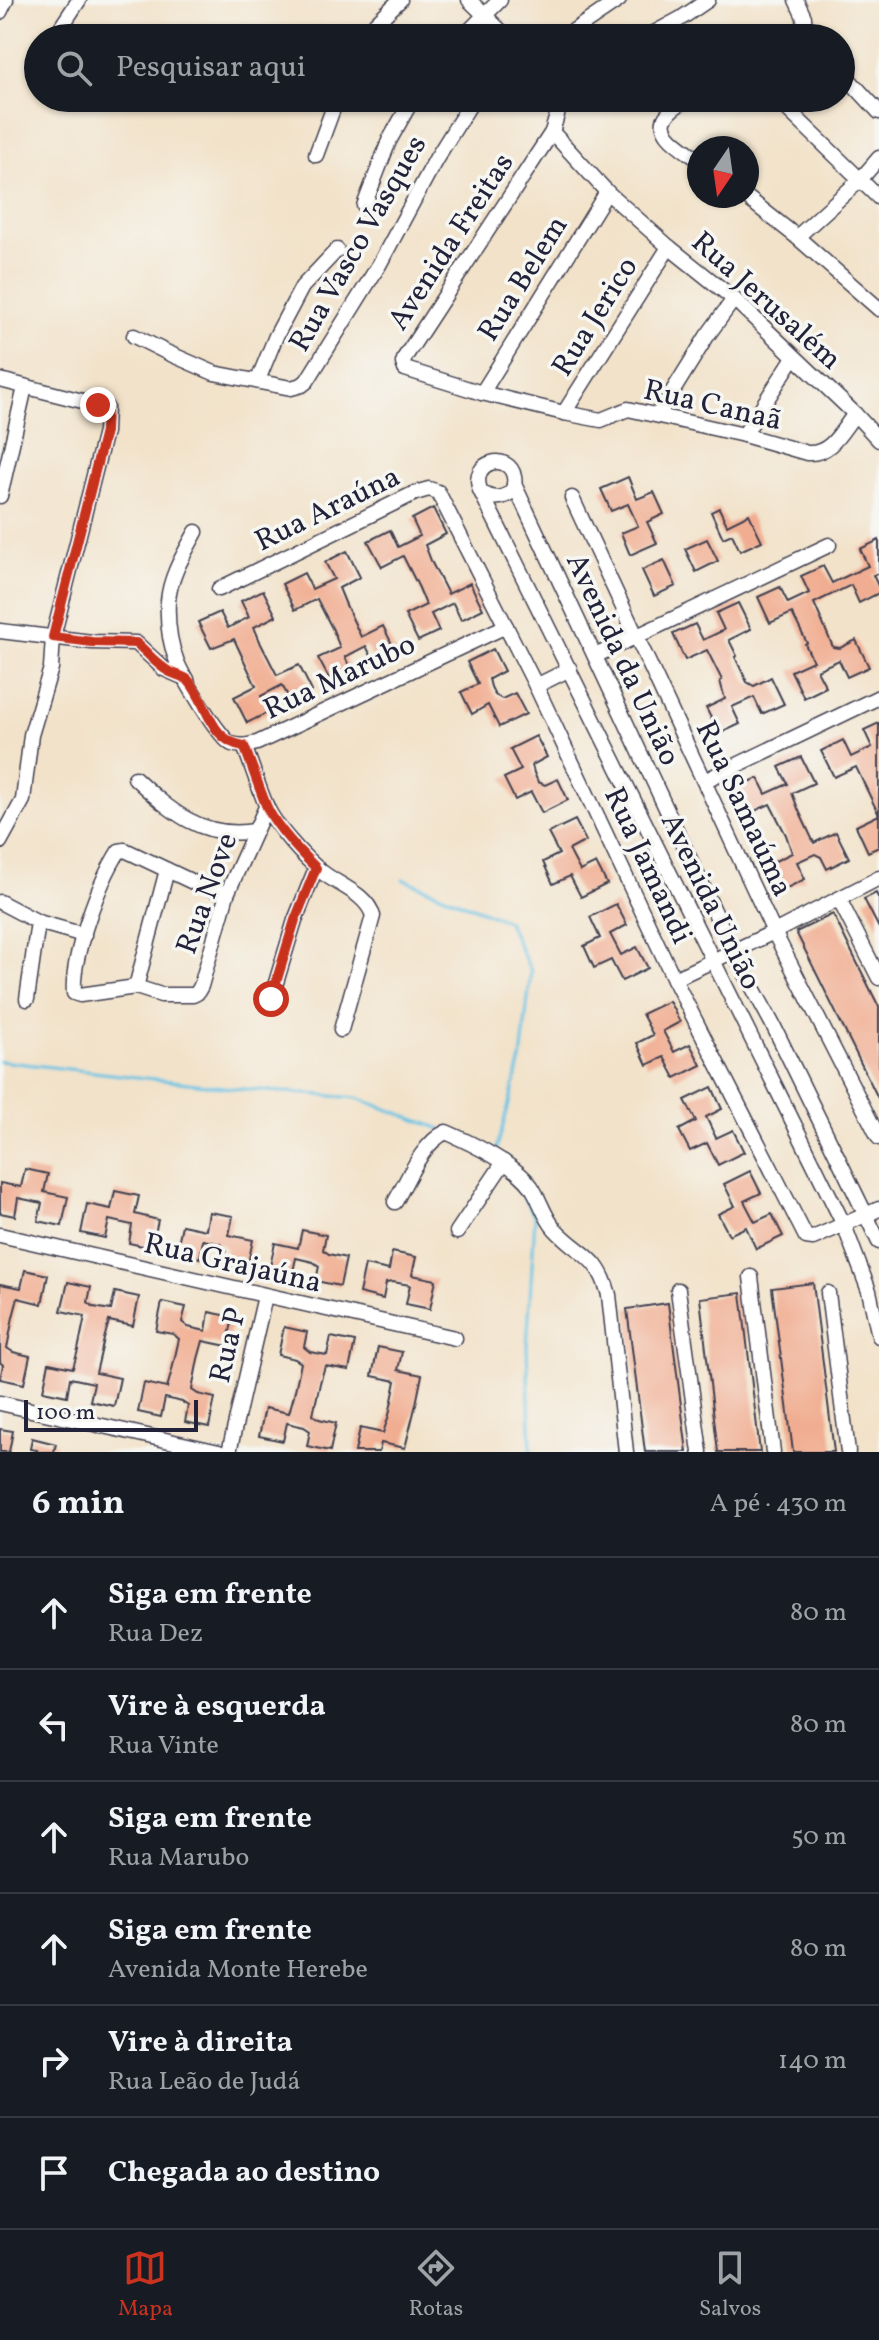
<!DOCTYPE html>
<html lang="pt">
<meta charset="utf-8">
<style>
body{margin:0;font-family:Vollkorn,serif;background:#20242c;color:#f1f3f6}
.compass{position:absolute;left:687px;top:136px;width:72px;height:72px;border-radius:50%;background:#171b24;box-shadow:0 2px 6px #0004;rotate:193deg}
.scale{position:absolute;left:24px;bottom:20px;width:174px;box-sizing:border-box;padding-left:8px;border:4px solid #22223b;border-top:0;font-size:22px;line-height:28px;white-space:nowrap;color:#22223b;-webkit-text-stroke:6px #f6f6f2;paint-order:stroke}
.stop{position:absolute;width:24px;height:24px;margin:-18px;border:6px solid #c8321e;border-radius:50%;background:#fff}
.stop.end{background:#c8321e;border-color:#fff;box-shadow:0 2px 8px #0008}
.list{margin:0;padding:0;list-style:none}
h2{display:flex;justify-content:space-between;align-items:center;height:104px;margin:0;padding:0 32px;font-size:34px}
h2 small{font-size:26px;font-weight:400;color:#9ea1a6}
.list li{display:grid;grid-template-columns:52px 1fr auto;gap:24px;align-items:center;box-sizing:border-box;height:112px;padding:0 32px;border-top:2px solid #363941}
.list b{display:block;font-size:30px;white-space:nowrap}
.list p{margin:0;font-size:26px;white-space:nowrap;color:#9ea1a6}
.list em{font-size:26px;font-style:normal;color:#9ea1a6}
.icon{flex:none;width:44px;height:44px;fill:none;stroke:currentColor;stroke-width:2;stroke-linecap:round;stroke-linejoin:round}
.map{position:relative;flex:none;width:879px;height:1452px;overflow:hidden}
.search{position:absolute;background:#171b24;box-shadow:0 2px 6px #0004;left:24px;right:24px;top:24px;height:88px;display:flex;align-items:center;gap:20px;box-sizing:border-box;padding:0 28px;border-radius:44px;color:#9ea1a6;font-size:30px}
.sheet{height:776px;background:#171b24}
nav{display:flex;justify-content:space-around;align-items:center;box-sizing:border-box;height:112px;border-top:2px solid #363941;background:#171b24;font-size:22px;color:#9ea1a6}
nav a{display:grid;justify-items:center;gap:4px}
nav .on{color:#c8321e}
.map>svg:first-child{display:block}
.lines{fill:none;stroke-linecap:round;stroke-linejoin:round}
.stream{stroke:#67c3e5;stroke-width:3}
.building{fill:#f1ad91}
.minor-casing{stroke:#413f50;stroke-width:17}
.minor{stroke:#fff;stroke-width:14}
.route{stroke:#c8321e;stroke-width:10}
.labels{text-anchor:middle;stroke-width:7;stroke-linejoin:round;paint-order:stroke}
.street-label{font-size:30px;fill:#22223b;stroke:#f6f6f2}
</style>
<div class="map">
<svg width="879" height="1452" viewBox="0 0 879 1452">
<rect width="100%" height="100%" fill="#f6f6f2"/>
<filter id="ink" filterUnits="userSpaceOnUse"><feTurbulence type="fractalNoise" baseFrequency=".0125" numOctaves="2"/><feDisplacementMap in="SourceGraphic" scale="16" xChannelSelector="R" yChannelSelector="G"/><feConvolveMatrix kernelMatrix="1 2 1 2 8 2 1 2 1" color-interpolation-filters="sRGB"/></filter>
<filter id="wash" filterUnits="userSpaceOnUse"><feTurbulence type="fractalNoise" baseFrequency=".006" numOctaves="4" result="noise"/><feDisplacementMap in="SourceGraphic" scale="32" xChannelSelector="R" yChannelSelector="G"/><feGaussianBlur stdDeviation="1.8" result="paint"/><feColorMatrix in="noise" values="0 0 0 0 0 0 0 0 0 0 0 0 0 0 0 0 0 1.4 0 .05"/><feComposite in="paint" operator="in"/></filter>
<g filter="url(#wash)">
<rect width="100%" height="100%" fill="#f2e2c9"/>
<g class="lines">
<!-- stream -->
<g class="stream">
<polyline points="403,879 507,921 531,971 521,1060 496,1151"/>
<polyline points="0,1061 231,1088 357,1098 441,1129"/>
<polyline points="510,1175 535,1217 527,1348 531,1452"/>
</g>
</g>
<g id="blocks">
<!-- building -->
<g class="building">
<polygon points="628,477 637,499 654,492 664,514 647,522 657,543 630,555 621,533 638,526 628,504 611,511 601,489"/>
<polygon points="433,508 446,534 425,545 432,563 448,594 470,583 483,609 461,620 453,603 431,614 439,631 418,641 405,615 426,605 419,588 403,556 382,567 368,541 390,530 398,547 420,536 412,519"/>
<polygon points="719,508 727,525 749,514 762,541 740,551 732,534 723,538 711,512"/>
<polygon points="707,539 718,561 696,572 685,549"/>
<polygon points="879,540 879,573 873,575 879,588 879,593 859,603 851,585 814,603 833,647 840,648 856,640 869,667 847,677 839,660 817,670 826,687 804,698 791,671 813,661 805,644 807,643 792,613 770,623 758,597 780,587 788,603 809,593 801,576 823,566 832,583 868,566 860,549"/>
<polygon points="347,551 360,577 339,588 346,605 361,637 383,626 396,652 375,663 366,646 345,657 353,674 332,684 318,658 340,648 333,630 317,599 295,610 282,584 304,573 312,589 334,579 325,562"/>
<polygon points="664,560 676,586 654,596 642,570"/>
<polygon points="263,590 276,616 254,627 261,644 277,675 299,665 312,691 291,702 282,685 261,696 269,712 247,723 234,697 256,686 248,669 234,639 211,648 198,622 220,612 228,628 249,617 241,601"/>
<polygon points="738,603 751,629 729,640 737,656 735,657 747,682 754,686 771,677 784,704 762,714 754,697 732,707 740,724 719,734 706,708 725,699 720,681 722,680 707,650 685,660 673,634 695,624 703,640 724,630 716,613"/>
<polygon points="493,649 504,671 489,679 491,687 495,695 502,699 515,693 526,714 499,727 488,705 472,714 461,692 478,684 467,662"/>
<polygon points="879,723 879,847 868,852 856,826 879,815 856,767 834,777 821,751 843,740 851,757 872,747 864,730"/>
<polygon points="536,736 547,757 532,765 534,773 538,782 545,785 558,779 568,800 542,813 531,792 515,800 504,778 521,770 510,749"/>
<polygon points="801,757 814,783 792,793 799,811 814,843 836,832 849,858 827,869 821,857 815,854 797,862 805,879 783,890 771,863 792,853 786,835 770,804 748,814 736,788 758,778 766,794 788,784 779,767"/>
<polygon points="575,820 586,841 569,850 580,871 596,863 607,884 581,897 570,876 553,884 543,862 559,854 548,833"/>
<polygon points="876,893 879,899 879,928 864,899"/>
<polygon points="616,904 627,925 610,934 621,955 637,947 648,968 622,981 611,960 594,968 584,946 600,938 590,917"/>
<polygon points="833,914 879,1007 879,1100 796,932"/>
<polygon points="669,1001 680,1022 663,1031 674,1052 690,1044 701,1065 675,1078 664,1057 647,1065 637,1043 653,1035 642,1014"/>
<polygon points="712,1087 722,1109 706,1117 716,1138 733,1130 744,1152 718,1165 707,1143 690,1151 679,1130 696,1121 685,1100"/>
<polygon points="25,1169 48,1174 44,1192 68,1197 62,1226 38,1221 42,1203 18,1198 15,1216 0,1213 0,1183 21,1187"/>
<polygon points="750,1171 761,1193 744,1201 755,1222 772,1214 783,1236 756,1249 746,1227 729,1235 718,1214 735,1206 724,1184"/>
<polygon points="115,1191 139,1196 135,1214 158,1220 152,1248 129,1243 132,1225 109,1220 105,1238 81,1233 87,1204 111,1209"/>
<polygon points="209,1212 233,1216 229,1235 253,1240 247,1268 223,1263 226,1249 221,1244 203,1240 200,1258 176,1253 182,1225 206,1230"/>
<polygon points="302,1230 326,1235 323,1250 329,1254 346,1258 340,1286 316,1281 319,1266 313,1262 296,1258 292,1276 269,1271 275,1243 298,1248"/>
<polygon points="392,1252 416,1257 412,1275 436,1280 430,1309 406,1304 410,1285 393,1282 386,1283 383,1299 359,1293 365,1265 389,1270"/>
<polygon points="25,1270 48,1275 42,1304 18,1298 13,1317 7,1348 13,1352 30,1356 24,1384 0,1379 3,1365 0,1362 0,1284 21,1288"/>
<polygon points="68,1282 91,1287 88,1302 94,1307 111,1310 115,1292 139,1297 133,1326 109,1321 104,1339 96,1373 120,1378 114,1406 90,1401 94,1383 70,1378 67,1396 43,1391 49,1363 73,1368 78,1350 85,1316 61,1311"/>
<polygon points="813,1283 824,1371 834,1452 793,1452 772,1288"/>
<polygon points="741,1293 760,1452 718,1452 700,1298"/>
<polygon points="162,1302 186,1307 182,1322 188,1327 206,1331 209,1312 233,1317 227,1346 203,1341 198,1359 192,1390 198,1394 215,1398 209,1427 185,1422 188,1406 182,1402 165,1398 161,1417 138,1412 144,1383 167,1388 172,1370 179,1339 173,1334 156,1331"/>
<polygon points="668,1303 687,1452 645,1452 627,1309"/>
<polygon points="284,1327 307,1332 304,1347 310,1352 327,1355 331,1337 355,1342 349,1370 325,1366 320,1383 313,1415 319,1419 336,1423 330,1451 307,1446 310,1431 304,1427 287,1423 283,1441 259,1436 265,1408 289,1413 294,1395 301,1363 295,1359 278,1355"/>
<polygon points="378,1347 402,1352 398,1370 422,1375 416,1404 405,1448 381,1443 379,1452 355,1452 360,1428 383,1433 389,1415 396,1381 372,1376"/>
<polygon points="0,1429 13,1431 9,1452 0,1452"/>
<polygon points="32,1438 56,1444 54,1452 36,1452 37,1450 30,1449"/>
</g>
</g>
</g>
<g filter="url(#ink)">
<use href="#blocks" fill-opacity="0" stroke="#413f50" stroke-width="2"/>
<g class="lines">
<defs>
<g id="minor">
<polyline points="469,0 508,38"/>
<polyline points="796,0 804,17 805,32 810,38"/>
<polyline points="0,12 6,0"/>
<polyline points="54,38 79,0"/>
<polyline points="365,38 376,23 400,0"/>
<polyline points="462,38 500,0"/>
<polyline points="563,38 619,0"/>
<polyline points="645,38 680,19 708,0"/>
<polyline points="841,71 879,112"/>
<path d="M562,98L552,132L405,357L403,363L405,369L482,393L564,413L601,420L628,409L744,435L807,453C831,455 841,431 855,414"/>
<path d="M688,98C682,103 673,107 668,114C651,132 687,150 699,160"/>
<polyline points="776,98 879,198"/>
<polyline points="552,132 607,192 669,247 734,299 855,414 879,440"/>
<polyline points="316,155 337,98"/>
<polyline points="745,196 797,237 879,309"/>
<polyline points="364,206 389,141 413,98"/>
<polyline points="797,237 860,180 879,158"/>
<polyline points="134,336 166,352 214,373 291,388 302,385 307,381 379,265 436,159 474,98"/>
<polyline points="0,380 98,405 106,407 105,432 53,637 51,668 31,735 23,800 0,842"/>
<polyline points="258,380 276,336 302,287 337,250"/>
<polyline points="482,393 607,192"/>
<polyline points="564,413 669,247"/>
<polyline points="658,415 707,336 734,299"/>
<polyline points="744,435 794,357"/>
<polyline points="514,484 733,951 774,1027 879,1242"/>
<path d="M484,494C497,502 518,496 514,477C510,452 469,460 480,490L844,1225L869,1291L879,1336"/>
<polyline points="0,496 25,387"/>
<polyline points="572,498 774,932 879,1138"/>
<path d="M196,532C184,554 170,576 168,601C167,621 170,644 177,662C183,677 220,740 232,744C241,747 249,745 257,743L506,626"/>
<polyline points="219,589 415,493 429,489 438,492 536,686 674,979 806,1237 813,1238 879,1209"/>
<polyline points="0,631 92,642 136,643 164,669 187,679"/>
<polyline points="595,656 829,545"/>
<polyline points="536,686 570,669"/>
<path d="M244,746C252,766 258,786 266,805C274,825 305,859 322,872C338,885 367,894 373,916L341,1030"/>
<path d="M135,778C170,811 203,840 255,831"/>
<polyline points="704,781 879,697"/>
<path d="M227,894L197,884L125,850L119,851C99,882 71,957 74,993L80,995L136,987L161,995H193L197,993L201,986L227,894L266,807"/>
<polyline points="839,899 879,978"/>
<polyline points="0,902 38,922 84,935"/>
<polyline points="674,979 774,932 879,878"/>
<polyline points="136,987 167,870"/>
<polyline points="27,999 38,922"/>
<polyline points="271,999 295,920 316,868"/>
<path d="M395,1202C408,1179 422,1143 446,1132C471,1143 515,1164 531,1186C540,1199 544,1217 555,1229C581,1257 598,1254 609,1295L626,1452"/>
<polyline points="457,1232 504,1162"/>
<polyline points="0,1235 455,1338"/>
<polyline points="751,1277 773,1452"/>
<polyline points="678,1290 700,1452"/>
<polyline points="828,1293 848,1452"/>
<polyline points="0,1403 219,1452"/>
<polyline points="229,1452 265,1296"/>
</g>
</defs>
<!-- minor casing -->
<use href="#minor" class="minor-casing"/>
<!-- minor -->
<use href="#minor" class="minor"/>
</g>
</g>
<g class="lines" filter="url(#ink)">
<!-- route -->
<path class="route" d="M98,405L106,407L105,432L53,637L92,642L136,643C146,651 154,662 165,669C171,674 182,675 188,680C208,701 208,741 244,746C252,766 258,785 266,805C274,825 301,853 316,868L295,920L271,999"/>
</g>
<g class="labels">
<!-- street labels -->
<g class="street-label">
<text transform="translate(450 241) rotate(-57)" y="10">Avenida Freitas</text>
<text transform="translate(357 243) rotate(-60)" y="10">Rua Vasco Vasques</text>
<text transform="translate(522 278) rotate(-58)" y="10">Rua Belem</text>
<text transform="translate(767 300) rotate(42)" y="10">Rua Jerusalém</text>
<text transform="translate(594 316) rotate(-58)" y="10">Rua Jerico</text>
<text transform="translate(713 404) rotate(13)" y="10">Rua Canaã</text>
<text transform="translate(327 508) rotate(-26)" y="10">Rua Araúna</text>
<text transform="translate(624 659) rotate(65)" y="10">Avenida da União</text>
<text transform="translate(339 676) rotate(-25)" y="10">Rua Marubo</text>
<text transform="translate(745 808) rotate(65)" y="10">Rua Samaúma</text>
<text transform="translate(649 865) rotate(65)" y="10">Rua Jamandi</text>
<text transform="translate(206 893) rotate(-70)" y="10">Rua Nove</text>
<text transform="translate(712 901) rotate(64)" y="10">Avenida União</text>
<text transform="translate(233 1262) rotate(13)" y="10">Rua Grajaúna</text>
<text transform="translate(227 1345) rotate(-77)" y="10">Rua P</text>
</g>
</g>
</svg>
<svg class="compass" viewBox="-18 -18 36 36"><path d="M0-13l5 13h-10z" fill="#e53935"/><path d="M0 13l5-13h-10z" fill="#9ea1a6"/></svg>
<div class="scale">100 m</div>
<div class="stop" style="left:271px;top:999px"></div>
<div class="stop end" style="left:98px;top:405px"></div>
<div class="search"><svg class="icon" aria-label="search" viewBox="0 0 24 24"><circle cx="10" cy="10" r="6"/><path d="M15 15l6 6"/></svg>Pesquisar aqui</div>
</div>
<section class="sheet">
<h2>6 min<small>A pé · 430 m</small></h2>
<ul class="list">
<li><svg class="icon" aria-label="ahead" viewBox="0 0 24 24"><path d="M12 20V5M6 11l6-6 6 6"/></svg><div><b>Siga em frente</b><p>Rua Dez</p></div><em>80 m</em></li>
<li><svg class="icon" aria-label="left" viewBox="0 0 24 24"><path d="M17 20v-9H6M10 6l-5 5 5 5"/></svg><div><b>Vire à esquerda</b><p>Rua Vinte</p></div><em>80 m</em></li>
<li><svg class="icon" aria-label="ahead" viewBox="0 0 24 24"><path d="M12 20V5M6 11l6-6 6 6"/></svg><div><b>Siga em frente</b><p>Rua Marubo</p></div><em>50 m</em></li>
<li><svg class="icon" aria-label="ahead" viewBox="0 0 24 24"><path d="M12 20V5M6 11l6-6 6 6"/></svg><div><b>Siga em frente</b><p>Avenida Monte Herebe</p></div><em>80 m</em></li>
<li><svg class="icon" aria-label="right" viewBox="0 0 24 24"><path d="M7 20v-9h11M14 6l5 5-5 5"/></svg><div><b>Vire à direita</b><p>Rua Leão de Judá</p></div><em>140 m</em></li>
<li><svg class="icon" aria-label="arrive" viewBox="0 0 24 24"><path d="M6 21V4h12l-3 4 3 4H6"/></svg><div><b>Chegada ao destino</b></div></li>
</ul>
</section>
<nav>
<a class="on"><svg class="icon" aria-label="map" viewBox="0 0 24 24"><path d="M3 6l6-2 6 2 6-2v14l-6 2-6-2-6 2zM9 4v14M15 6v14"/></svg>Mapa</a>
<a><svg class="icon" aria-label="directions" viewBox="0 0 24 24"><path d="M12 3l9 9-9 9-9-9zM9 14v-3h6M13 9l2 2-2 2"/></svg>Rotas</a>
<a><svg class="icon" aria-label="saved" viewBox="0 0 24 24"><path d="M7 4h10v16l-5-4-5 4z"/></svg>Salvos</a>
</nav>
